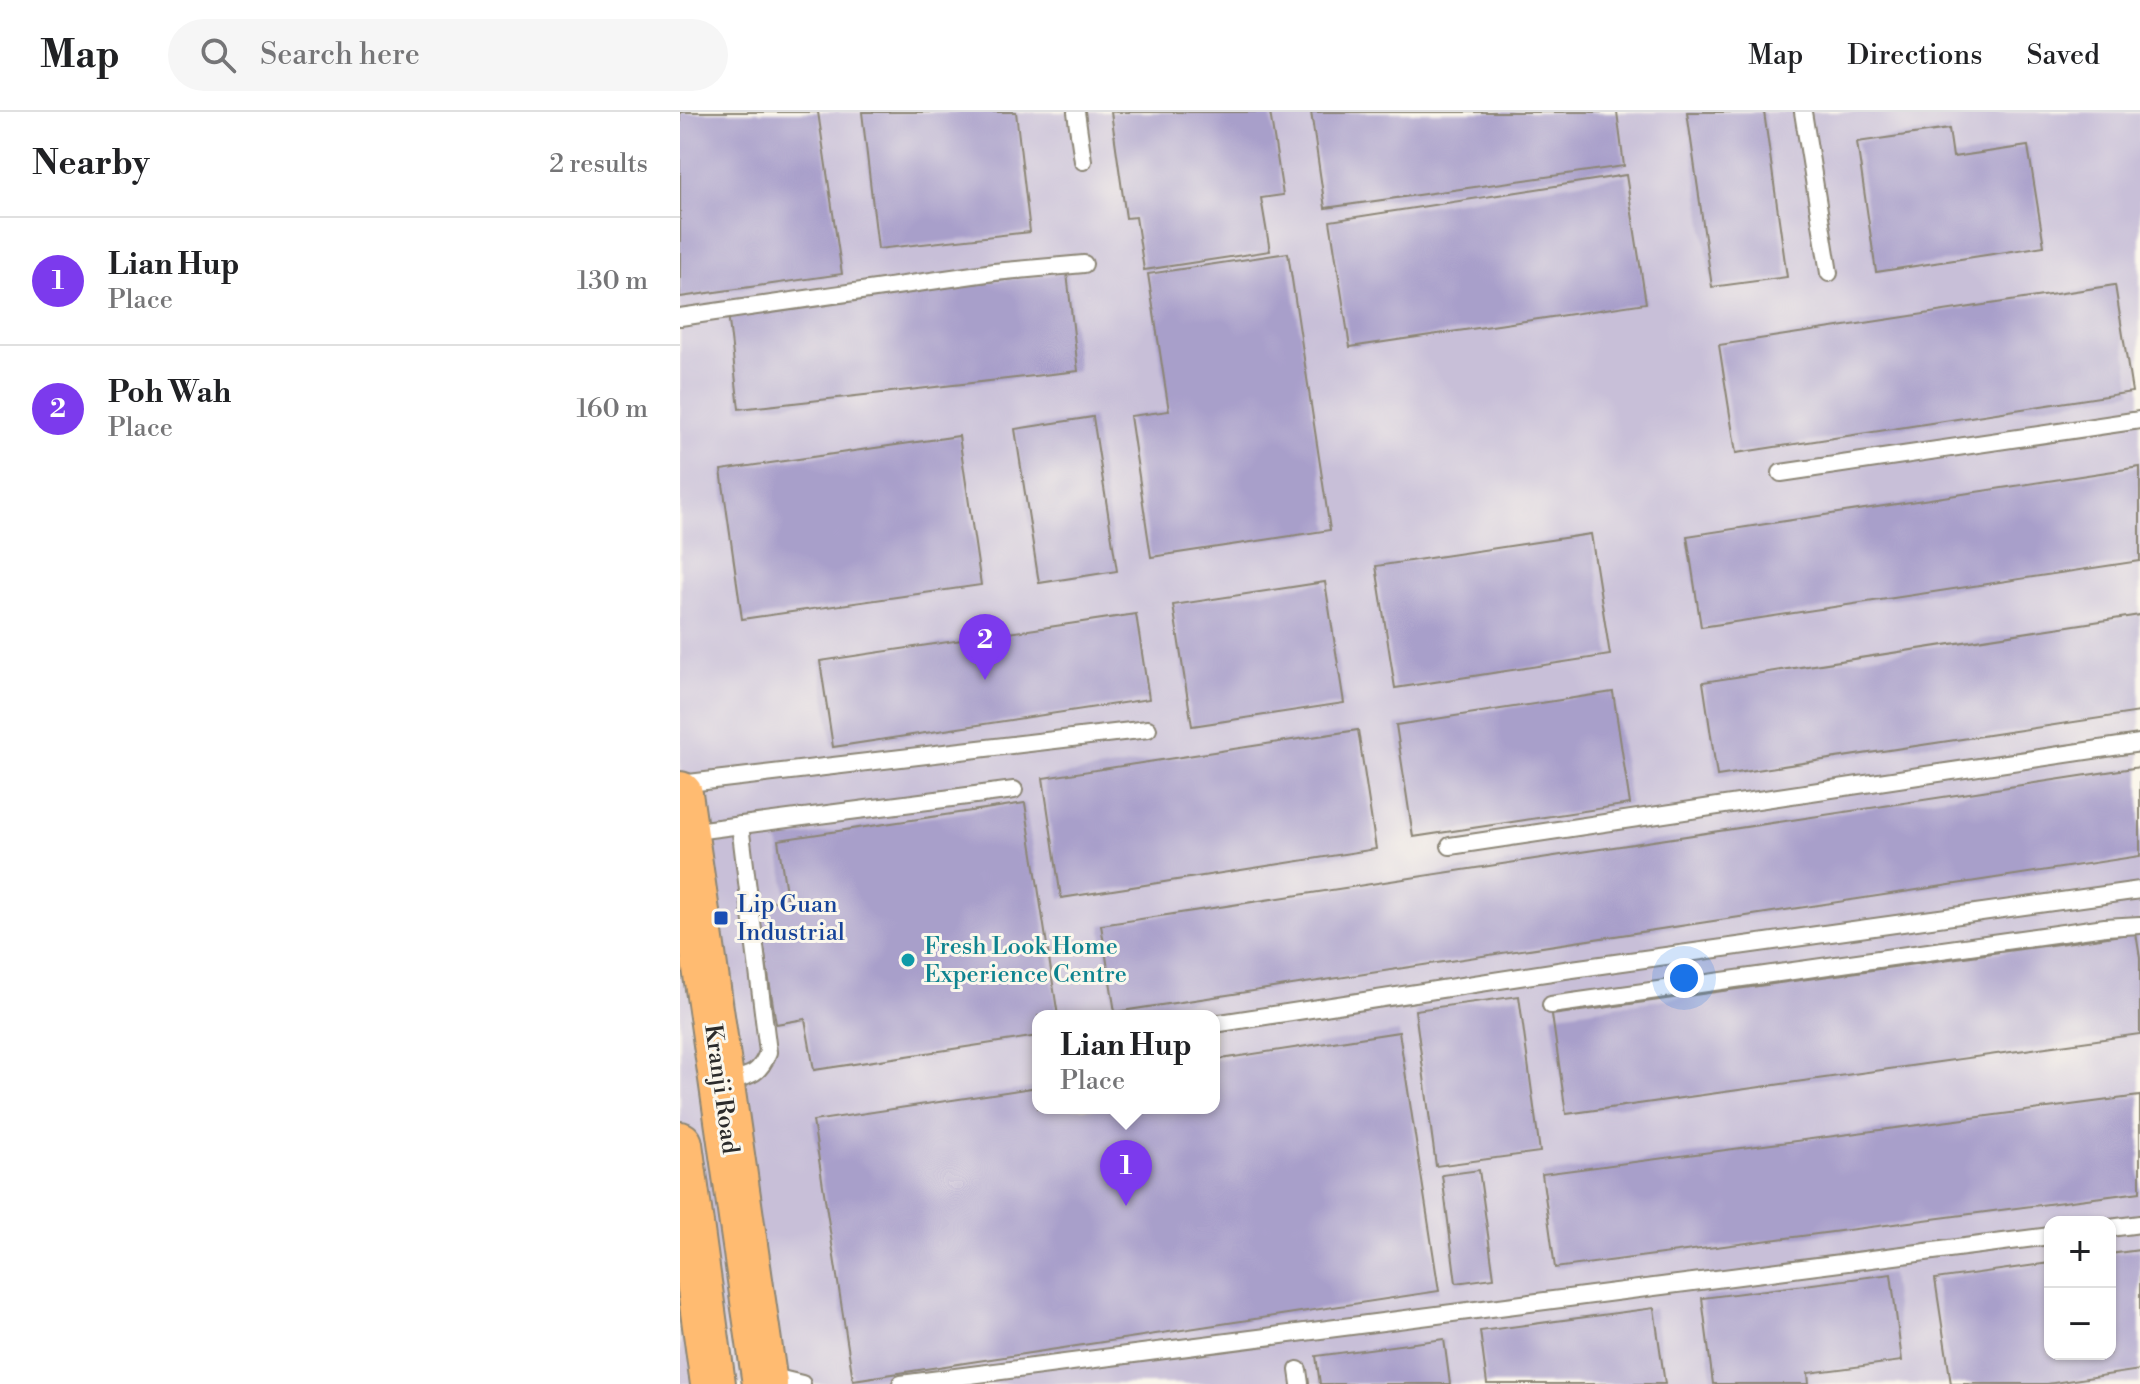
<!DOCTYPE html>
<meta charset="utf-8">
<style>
body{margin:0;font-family:"Libre Bodoni",serif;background:#f6f6f6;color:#202124}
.controls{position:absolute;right:24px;bottom:24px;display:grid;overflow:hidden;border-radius:16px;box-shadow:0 2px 6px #0004}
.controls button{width:72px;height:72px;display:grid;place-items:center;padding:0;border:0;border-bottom:2px solid #e0e0e0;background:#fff;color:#202124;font:40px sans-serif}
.you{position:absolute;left:1004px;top:866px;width:28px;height:28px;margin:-20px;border:6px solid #fff;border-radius:50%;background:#1a73e8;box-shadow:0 0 0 12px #1a73e833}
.badge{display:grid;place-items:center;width:52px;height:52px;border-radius:50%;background:#7c3aed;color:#fff;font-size:26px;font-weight:700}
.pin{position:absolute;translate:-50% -66px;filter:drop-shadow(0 2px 4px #0008)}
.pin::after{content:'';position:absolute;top:42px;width:28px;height:24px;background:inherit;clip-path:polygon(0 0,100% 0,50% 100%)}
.popup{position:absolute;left:352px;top:898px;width:188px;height:104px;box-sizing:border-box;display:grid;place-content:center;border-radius:16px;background:#fff;filter:drop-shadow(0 2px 6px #0005);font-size:26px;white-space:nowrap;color:#757577}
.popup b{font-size:30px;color:#202124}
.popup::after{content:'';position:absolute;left:50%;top:100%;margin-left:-16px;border:16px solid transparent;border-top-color:#fff}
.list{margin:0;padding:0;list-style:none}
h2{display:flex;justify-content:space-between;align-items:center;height:104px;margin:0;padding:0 32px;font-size:34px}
h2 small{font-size:26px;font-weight:400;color:#757577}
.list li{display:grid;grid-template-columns:52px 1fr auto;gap:24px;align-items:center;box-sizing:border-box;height:128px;padding:0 32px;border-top:2px solid #e0e0e0}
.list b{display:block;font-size:30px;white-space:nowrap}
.list p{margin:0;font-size:26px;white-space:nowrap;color:#757577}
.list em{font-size:26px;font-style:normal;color:#757577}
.icon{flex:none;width:44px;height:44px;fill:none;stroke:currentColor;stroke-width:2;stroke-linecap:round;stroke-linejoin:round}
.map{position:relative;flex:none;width:1460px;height:1272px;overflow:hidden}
header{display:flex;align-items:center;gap:48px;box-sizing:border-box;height:112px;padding:0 40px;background:#fff;border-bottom:2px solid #e0e0e0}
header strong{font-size:38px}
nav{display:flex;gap:44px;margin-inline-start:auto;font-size:28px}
.search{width:560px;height:72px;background:#f6f6f6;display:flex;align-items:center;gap:20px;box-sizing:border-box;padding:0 28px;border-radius:44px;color:#757577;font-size:30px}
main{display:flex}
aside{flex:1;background:#fff}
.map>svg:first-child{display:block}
.industrial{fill:#c8bfd8;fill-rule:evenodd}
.building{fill:#a89fca}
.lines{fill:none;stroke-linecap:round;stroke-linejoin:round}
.service-casing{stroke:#8c8676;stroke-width:20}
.primary-casing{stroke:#8c8676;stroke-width:48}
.service{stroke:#fff;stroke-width:16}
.primary{stroke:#ffbb71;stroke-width:44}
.transit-dot{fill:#1a4fb4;stroke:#fbf7ec;stroke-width:3}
.culture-dot{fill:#0f9aa8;stroke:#fbf7ec;stroke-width:3}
.labels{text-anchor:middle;stroke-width:6;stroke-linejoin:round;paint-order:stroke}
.transit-label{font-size:24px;fill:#164399;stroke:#fbf7ec;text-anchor:start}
.culture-label{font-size:24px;fill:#0d838f;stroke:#fbf7ec;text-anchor:start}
.street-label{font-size:24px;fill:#2b2b2b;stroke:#fbf7ec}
</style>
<header>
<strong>Map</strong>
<div class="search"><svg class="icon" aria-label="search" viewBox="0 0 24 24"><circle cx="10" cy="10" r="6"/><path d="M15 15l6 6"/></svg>Search here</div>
<nav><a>Map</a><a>Directions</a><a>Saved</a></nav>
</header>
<main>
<aside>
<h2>Nearby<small>2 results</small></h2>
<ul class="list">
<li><span class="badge">1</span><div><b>Lian Hup</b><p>Place</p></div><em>130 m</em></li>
<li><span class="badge">2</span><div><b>Poh Wah</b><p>Place</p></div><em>160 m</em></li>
</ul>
</aside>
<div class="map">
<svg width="1460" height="1272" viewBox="0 0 1460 1272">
<rect width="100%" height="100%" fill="#fbf7ec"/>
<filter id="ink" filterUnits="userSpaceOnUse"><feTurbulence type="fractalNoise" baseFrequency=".0125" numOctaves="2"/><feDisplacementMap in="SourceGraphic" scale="16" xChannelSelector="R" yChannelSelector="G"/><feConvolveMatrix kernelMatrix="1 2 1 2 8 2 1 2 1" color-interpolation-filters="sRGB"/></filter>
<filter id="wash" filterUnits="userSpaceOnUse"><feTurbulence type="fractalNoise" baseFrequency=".006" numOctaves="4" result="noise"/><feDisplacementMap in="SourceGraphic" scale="32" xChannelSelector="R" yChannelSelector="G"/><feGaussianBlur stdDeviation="1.8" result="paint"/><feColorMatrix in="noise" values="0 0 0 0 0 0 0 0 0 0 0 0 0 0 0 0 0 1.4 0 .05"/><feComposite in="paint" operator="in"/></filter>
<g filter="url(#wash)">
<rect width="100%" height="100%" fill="#ece1c0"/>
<!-- industrial -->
<path class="industrial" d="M0,0H1460V1272H0ZM358,904H534V996H358ZM1370,1110H1430V1242H1370Z"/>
<g id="blocks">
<!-- building -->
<g class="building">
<polygon points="0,0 138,0 162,162 0,185"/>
<polygon points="182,0 336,0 350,120 198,137"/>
<polygon points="431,0 590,0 603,83 581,86 590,139 464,158 456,105 446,106"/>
<polygon points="631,0 937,0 944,54 645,96"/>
<polygon points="1007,0 1084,0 1107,165 1032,175"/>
<polygon points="1269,17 1273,45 1348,34 1364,134 1196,160 1177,30"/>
<polygon points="946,63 966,191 670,235 650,109"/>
<polygon points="608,141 650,418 471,445 450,304 489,299 468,162"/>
<polygon points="387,161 398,259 59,297 48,200"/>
<polygon points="1435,173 1452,280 1056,341 1039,233"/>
<polygon points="413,305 437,459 359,471 335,317"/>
<polygon points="279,324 301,473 62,507 41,358"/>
<polygon points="1460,355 1460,449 1021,515 1007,424"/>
<polygon points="911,422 930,543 715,576 696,454"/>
<polygon points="645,470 664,591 512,614 493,493"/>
<polygon points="456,502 469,587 153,635 140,549"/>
<polygon points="1460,503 1460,600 1037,664 1023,570"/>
<polygon points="933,580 950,692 733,725 716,613"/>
<polygon points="678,618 696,737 381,786 363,666"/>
<polygon points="1460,655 1460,744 435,900 421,813"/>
<polygon points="345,691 378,904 358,904 358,924 134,958 125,907 96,912 77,792 107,787 98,728"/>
<polygon points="1456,821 1460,846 1460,922 886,1002 872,903"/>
<polygon points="839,884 860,1040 756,1054 735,898"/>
<polygon points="719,920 759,1179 173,1268 133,1009 358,975 358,996 534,996 534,948"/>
<polygon points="1460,984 1460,1080 875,1156 862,1062"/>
<polygon points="799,1058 814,1166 776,1171 762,1063"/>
<polygon points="1460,1138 1460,1258 1367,1272 1271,1272 1255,1167 1370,1151 1370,1242 1430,1242 1430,1142"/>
<polygon points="1211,1162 1222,1249 1128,1261 1129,1272 1033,1272 1022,1186"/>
<polygon points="974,1196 985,1272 807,1272 800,1219"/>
<polygon points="764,1227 770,1272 640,1272 636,1244"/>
</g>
</g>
</g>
<g filter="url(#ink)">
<use href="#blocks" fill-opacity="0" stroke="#8c8676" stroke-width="2"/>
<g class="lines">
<defs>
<g id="service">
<polyline points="396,0 403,49"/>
<polyline points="1123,0 1149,161"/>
<polyline points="0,205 314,160 404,152"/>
<polyline points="1101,361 1460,308"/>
<polyline points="0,672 468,617"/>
<polyline points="7,720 334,678"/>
<polyline points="770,734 1460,631"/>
<polyline points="871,893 1425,815 1460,813"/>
<polyline points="534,912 885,858 1460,778"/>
<path d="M44,970C67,964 79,965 88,940L60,713"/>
<polyline points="1430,1116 1460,1112"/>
<polyline points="618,1258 620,1272"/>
<polyline points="85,1263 122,1272"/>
<polyline points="221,1272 1370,1124"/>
</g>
<g id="primary">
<polyline points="0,682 85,1272"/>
<polyline points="0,1032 33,1272"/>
</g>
</defs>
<!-- service casing -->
<use href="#service" class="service-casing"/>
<!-- primary casing -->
<use href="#primary" class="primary-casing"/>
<!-- service -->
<use href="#service" class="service"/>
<!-- primary -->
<use href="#primary" class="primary"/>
</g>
</g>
<!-- markers -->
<rect class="transit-dot" x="33" y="798" width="16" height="16" rx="4"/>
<circle class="culture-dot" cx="228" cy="848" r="8"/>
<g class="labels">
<!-- transit labels -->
<g class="transit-label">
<text x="57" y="800">Lip Guan<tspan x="57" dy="28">Industrial</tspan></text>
</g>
<!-- culture labels -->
<g class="culture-label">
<text x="244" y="842">Fresh Look Home<tspan x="244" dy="28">Experience Centre</tspan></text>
</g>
<!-- street labels -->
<g class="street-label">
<text transform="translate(42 977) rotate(82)" y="8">Kranji Road</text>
</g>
</g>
</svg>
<div class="controls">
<button>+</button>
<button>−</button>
</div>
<div class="you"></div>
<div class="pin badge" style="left:446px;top:1094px">1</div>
<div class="popup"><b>Lian Hup</b>Place</div>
<div class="pin badge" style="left:305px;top:568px">2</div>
</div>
</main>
